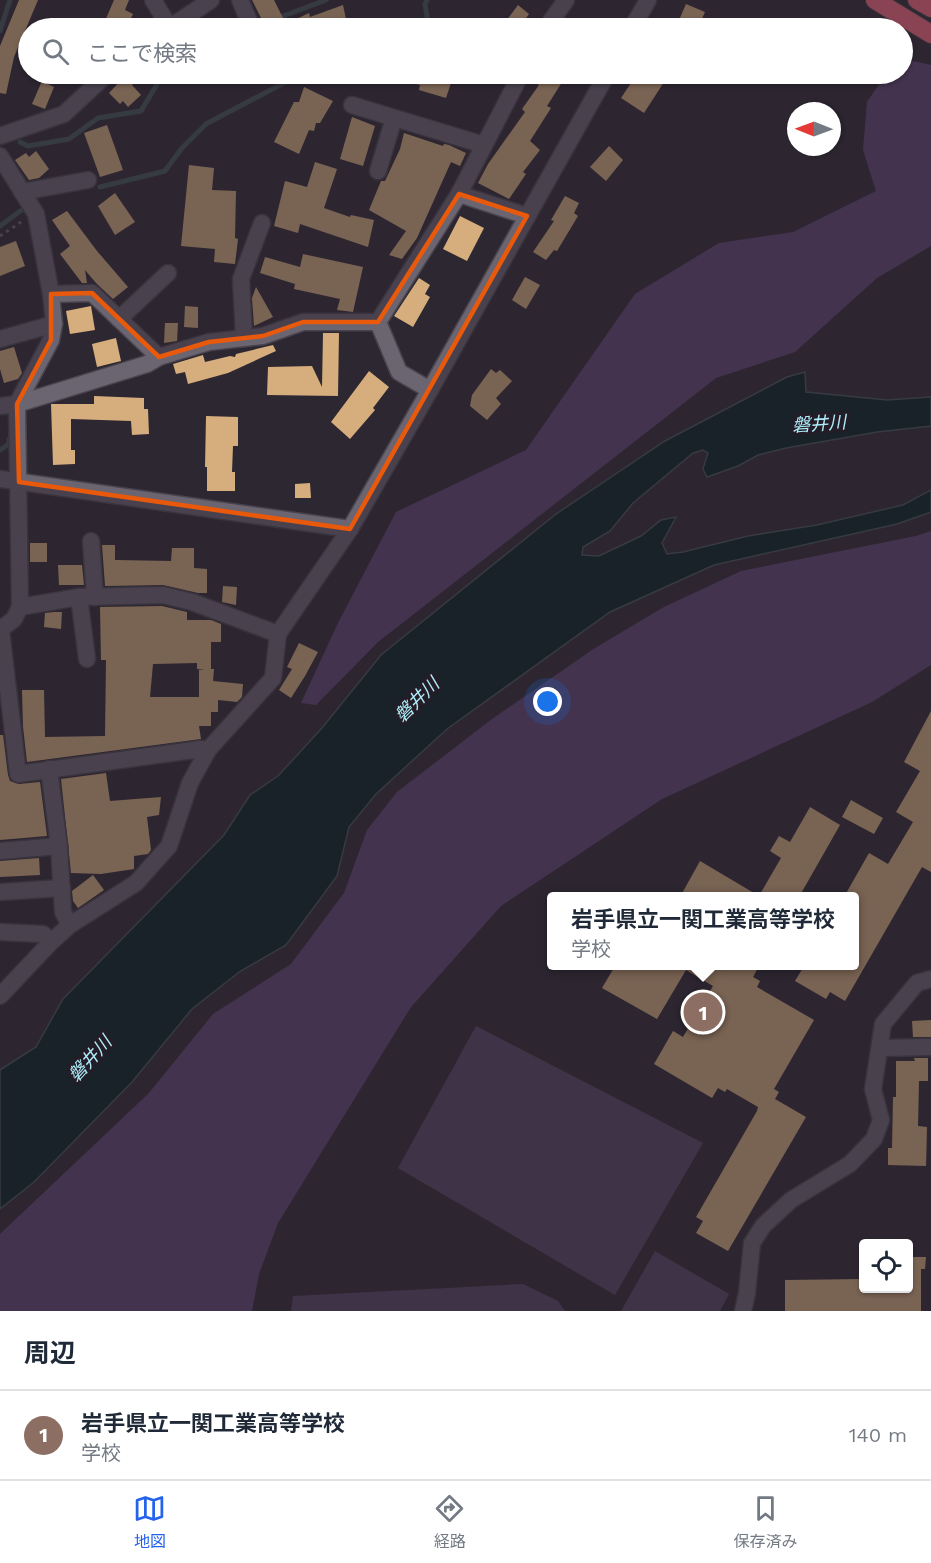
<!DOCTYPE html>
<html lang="ja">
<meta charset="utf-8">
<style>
body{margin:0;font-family:"Work Sans","Noto Sans JP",sans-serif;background:#f6f6f7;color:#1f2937}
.controls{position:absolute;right:18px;bottom:18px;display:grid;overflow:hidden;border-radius:6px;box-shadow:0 2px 4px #0004}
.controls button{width:54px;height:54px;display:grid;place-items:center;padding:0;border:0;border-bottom:2px solid #e0e1e3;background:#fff;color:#1f2937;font:30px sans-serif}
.compass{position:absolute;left:787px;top:102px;width:54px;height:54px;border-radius:50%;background:#fff;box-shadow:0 2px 4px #0004;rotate:271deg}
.you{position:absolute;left:548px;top:702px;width:21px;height:21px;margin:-15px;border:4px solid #fff;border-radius:50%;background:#1a73e8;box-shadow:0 0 0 9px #1a73e833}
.badge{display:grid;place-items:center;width:39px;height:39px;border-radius:50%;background:#2563eb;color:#fff;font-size:20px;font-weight:700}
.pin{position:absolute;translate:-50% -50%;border:3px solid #fff;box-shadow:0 2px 6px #0006}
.popup{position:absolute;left:547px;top:892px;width:312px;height:78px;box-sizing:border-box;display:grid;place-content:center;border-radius:6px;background:#fff;filter:drop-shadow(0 2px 4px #0005);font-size:20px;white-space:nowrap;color:#747a83}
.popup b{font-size:22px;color:#1f2937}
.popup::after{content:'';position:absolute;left:50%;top:100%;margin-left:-12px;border:12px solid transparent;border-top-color:#fff}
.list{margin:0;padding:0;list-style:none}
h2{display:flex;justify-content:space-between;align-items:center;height:78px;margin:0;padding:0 24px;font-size:26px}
h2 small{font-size:20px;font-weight:400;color:#747a83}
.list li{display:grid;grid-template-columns:39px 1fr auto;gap:18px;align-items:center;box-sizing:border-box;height:90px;padding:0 24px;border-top:2px solid #e0e1e3}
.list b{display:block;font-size:22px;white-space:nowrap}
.list p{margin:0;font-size:20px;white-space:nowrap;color:#747a83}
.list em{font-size:20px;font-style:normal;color:#747a83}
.icon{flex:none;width:33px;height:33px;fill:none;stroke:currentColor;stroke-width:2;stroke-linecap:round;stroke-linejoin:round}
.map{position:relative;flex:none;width:931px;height:1311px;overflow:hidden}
.search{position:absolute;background:#fff;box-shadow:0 2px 4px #0004;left:18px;right:18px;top:18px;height:66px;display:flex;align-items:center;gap:15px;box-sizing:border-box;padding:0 21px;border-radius:33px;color:#747a83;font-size:22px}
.sheet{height:168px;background:#fff}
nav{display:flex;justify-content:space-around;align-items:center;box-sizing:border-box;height:84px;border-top:2px solid #e0e1e3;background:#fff;font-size:16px;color:#747a83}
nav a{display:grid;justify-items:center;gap:3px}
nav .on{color:#2563eb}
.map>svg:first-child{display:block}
.green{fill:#554362}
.forest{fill:#5f4371}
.water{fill:#021b1f;stroke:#425257;stroke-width:1.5}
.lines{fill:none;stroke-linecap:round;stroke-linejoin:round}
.stream{stroke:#425257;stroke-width:5}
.building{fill:#d6ad7c;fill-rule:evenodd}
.minor-casing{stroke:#48434c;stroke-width:19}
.highway-casing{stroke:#48434c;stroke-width:20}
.path{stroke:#6b666f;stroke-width:3;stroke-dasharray:3 4.5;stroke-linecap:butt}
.minor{stroke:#6b6471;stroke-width:16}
.highway{stroke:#f9667a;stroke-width:18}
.marked{fill:none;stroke:#e8590c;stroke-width:4.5;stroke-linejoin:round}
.labels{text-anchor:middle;stroke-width:6;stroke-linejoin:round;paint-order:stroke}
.water-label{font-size:18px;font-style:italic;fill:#adeef9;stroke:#241d28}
</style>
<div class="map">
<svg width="931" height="1311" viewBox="0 0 931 1311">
<rect width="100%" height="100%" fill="#2d2732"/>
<!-- green -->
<g class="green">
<polygon points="476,1026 703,1143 615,1295 398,1168"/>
<polygon points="655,1251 729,1294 720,1311 621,1311"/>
<polygon points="523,1284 558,1301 565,1311 291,1311 293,1296"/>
</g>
<!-- forest -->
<g class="forest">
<polygon points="908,60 931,65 931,246 877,278 795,352 716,378 378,642 316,705 301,703 338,623 396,512 526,450 635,294 719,243 793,232 876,191 863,150 867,102 886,74 902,74 903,63"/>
<polygon points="931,531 931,665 872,702 662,799 501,906 411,1007 278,1223 259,1274 252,1311 0,1311 0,1234 149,1093 213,1014 291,964 344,893 367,830 397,792 492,719 595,648 664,607 741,571 916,536"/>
</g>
<!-- water -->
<polygon class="water" points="805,372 806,392 887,400 931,397 931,426 877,432 786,448 758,455 738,466 707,477 703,469 708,453 703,450 693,453 633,503 610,531 583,547 582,555 599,556 641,536 661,520 676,517 662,543 667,554 683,552 748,536 817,525 903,505 931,490 931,512 897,524 714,565 610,612 447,729 376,794 349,827 337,876 286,945 239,972 192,1009 132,1082 34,1182 0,1209 0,1070 36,1047 63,999 224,835 250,795 278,776 322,728 381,655 556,514 665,441 787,377"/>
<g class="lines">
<!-- stream -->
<g class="stream">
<polyline points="278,18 326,0"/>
<polyline points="420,28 428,22 425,4 427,0"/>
<polyline points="0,31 10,0"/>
<polyline points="20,142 28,146 69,139 98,118 141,111 159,81 172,74"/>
<polyline points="100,187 165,171 182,148 206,124 301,74"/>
<polyline points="0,226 23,209"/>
<polyline points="0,450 9,444 9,439"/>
</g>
</g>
<!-- building -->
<g class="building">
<polygon points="19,0 38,0 14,57 6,94 0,93 0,46"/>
<polygon points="114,0 129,0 125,10 133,14 126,28 102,28"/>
<polygon points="252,0 274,0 286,24 309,13 310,17 343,5 347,24 335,28 266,28"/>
<polygon points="686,4 705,12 698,28 679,20"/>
<polygon points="518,5 529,14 519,28 501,28"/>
<polygon points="127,74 140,74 132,85 141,95 128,107 123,101 120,104 109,93"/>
<polygon points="395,74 454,74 446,98 419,90 420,85 394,78"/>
<polygon points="531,74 555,74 564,79 547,106 551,108 530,141 540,150 523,172 526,174 509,199 478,183 488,164 525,112 522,109 539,85 530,80"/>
<polygon points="637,74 658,74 666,79 644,113 621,98"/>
<polygon points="42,81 54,87 45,109 32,104"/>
<polygon points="304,87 333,101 320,123 316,123 314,131 309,130 299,154 274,142 294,102 299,102"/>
<polygon points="352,117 375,126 363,166 340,159"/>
<polygon points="107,125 123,170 100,177 84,133"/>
<polygon points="404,133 443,146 444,144 449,145 466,153 460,166 451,162 417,238 402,259 389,255 406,231 369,210 381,181 385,181 400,149"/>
<polygon points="609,146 623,160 606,181 590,167"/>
<polygon points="36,151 49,169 39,178 29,180 15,160 26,153 29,157"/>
<polygon points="315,162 337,169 324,208 350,217 351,215 374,220 368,247 300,224 298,233 274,226 285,181 307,187"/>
<polygon points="189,165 214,168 212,190 236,191 235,238 238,239 235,264 214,262 215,249 181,246"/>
<polygon points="115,193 135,222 115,235 98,206"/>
<polygon points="565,196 579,203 574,213 578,216 557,251 554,250 546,260 533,252 554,221 551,220"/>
<polygon points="67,211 97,251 128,287 113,299 96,283 85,270 87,283 82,283 60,254 70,246 52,220"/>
<polygon points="460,216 484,228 467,261 443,249"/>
<polygon points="16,241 25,266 0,276 0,247"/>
<polygon points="303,254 363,267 353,312 337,310 340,299 294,289 295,284 260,273 265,257 300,267"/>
<polygon points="525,277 540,285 526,309 512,300"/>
<polygon points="419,278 430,285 425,294 430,297 413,327 394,316"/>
<polygon points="256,287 273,317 254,326 252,298"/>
<polygon points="91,306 95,330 70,334 66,311"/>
<polygon points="185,306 198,307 198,328 184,327"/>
<polygon points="165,323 178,323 177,341 164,343"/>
<polygon points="323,333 339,333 338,396 267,395 268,367 312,366 322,387"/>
<polygon points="116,338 121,361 97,367 92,344"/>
<polygon points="273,345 276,351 228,373 188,384 185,372 176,374 173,364 203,355 205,362 230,356 235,357 236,354"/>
<polygon points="14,347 22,373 18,379 4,383 0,369 0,351"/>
<polygon points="491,369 496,373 500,370 512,381 496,398 501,404 487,420 470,406 472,395"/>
<polygon points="369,371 389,387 373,408 375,410 350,439 331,422"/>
<polygon points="94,396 144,398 144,409 148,409 149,434 132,435 131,421 71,419 71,450 75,450 75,464 53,465 51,404 94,404"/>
<polygon points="206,416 238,417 238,446 233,446 232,472 235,472 235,491 207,491 207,467 205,467"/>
<polygon points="310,483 311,498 295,498 295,484"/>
<rect x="30" y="543" width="17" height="19"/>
<polygon points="102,545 115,545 115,560 171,561 172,548 194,548 194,568 207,569 207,593 198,593 163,585 105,586"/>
<polygon points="58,565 82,565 84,585 59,585"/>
<polygon points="223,586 237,587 236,605 222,602"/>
<path d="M162,606L187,612V620H211L221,624V642H211V669H214L213,681L243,684L242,697L237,702L218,700V712H211V726H199L201,739L27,762L23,727L22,690H44L45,737L105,736L106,660H101L100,607ZM197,663V669L205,670H199V697H150L153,664Z"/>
<polygon points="54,612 62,612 61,629 44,627 45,613"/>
<polygon points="299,643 318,652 305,676 291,698 279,690 292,669 287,667"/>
<polygon points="931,711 931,872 922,867 845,1001 830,992 826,999 795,981 804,966 855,966 855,897 844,897 869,853 888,864 913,822 896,812 920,771 904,762"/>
<polygon points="0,735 3,735 8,775 10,781 19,784 40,782 47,836 0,840"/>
<polygon points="106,773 110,801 161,797 159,815 147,817 151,850 148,854 134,856 134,869 101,874 71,873 61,779"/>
<polygon points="851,800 883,818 874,834 842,817"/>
<polygon points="810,807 840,825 799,897 680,897 700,861 759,896 781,858 770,851 779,836 790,842"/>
<polygon points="39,858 40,875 0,877 0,861"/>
<polygon points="93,875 104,890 78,908 73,901 72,891"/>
<polygon points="615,966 759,966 753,977 760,981 757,987 814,1020 774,1089 779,1092 775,1099 806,1117 728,1251 696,1233 703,1221 696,1217 757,1111 758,1107 727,1089 725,1092 718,1088 712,1098 654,1064 673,1031 683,1037 713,986 686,970 657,1019 602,988"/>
<polygon points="931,1020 931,1037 913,1037 912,1021"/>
<polygon points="914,1058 928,1058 928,1081 919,1081 918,1126 927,1127 926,1166 888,1165 888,1148 892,1148 893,1097 896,1097 896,1061 915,1061"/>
<polygon points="909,1257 926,1257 925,1269 921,1269 921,1311 785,1311 785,1280 864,1279 864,1288 909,1288"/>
</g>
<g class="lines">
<defs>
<g id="minor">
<polyline points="153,0 170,28"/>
<polyline points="240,0 252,28"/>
<polyline points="169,28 211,0"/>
<polyline points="546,28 566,0"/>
<polyline points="632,28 648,0"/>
<polyline points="352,105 484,145"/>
<polyline points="0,136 64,114 107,74"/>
<polyline points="0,156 36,214 51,294 54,324 51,340 17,404 20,607"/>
<polyline points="378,171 394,118"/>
<polyline points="22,192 88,180"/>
<polyline points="459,194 527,216"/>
<polyline points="51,294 92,293 159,357"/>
<polyline points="119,319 168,273"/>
<polyline points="378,322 459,194 521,74"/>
<polyline points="244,338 241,279 262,223"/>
<polyline points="0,339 54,324"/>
<polyline points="0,406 17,404 147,364 159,357 209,342 263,336 303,322 378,322 399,372 430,390"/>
<polyline points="0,479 350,529 430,390 607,74"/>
<polyline points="91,541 95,597"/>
<polyline points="79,597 87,659"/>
<polyline points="0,630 14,619 20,607 79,597 163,595 192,602 278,634 350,529"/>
<polyline points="1,630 18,774 201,749 208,750"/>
<polyline points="49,769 59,846 63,912 70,925"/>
<polyline points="0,851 59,846"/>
<polyline points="0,892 62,888"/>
<polyline points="0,932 43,934 51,942"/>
<polyline points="0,996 51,942 70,925 136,883 169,846 190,783 208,750 273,678 278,634"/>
<polyline points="881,1048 931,1047"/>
<polyline points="743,1311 747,1293 752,1243 763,1226 791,1200 850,1164 874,1139 881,1120 873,1089 883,1024 917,983 931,979"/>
</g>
<g id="highway">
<polyline points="875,0 931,34"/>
<polyline points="917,0 931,8"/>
</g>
</defs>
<!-- minor casing -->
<use href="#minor" class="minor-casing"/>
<!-- highway casing -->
<use href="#highway" class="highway-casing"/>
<!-- path -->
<polyline class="path" points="0,236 21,222"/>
<!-- minor -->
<use href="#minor" class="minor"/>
<!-- highway -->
<use href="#highway" class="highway"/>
</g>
<!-- marked area -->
<path d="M0 0H931V1311H0ZM459,194L527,216L350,529L19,482L17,404L51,340V294L92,293L159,357L209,342L263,336L303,322H378Z" fill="#2d2732" fill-opacity=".55" fill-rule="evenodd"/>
<path class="marked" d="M459,194L527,216L350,529L19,482L17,404L51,340V294L92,293L159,357L209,342L263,336L303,322H378Z"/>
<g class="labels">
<!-- water labels -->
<g class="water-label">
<text transform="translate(819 424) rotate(-4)" y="6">磐井川</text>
<text transform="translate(417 700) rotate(-45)" y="6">磐井川</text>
<text transform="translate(90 1059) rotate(-48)" y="6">磐井川</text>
</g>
</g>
</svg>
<div class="controls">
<button><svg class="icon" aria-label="locate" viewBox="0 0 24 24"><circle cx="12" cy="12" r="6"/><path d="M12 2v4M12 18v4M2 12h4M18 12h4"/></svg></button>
</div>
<svg class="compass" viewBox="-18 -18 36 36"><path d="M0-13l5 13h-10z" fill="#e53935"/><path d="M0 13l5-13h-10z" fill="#747a83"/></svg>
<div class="you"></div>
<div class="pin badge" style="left:703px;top:1012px;background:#8d6e63">1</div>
<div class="popup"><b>岩手県立一関工業高等学校</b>学校</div>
<div class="search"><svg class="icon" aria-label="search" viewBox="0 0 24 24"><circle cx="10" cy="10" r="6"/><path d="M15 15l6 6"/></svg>ここで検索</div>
</div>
<section class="sheet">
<h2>周辺<small></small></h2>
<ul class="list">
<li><span class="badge" style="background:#8d6e63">1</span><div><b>岩手県立一関工業高等学校</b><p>学校</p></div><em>140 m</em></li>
</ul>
</section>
<nav>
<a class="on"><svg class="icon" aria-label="map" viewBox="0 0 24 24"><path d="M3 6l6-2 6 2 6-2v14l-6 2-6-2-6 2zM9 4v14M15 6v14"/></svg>地図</a>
<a><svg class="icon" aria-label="directions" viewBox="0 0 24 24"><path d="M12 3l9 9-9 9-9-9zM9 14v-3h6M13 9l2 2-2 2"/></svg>経路</a>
<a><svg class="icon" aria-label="saved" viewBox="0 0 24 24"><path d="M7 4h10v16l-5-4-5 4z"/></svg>保存済み</a>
</nav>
